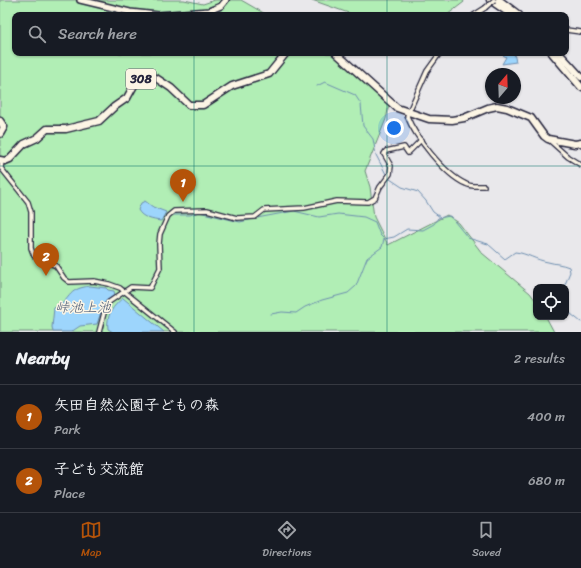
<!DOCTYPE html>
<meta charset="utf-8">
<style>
body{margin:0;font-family:Sriracha,"Klee One",sans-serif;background:#20242c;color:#f1f3f6}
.controls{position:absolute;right:12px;bottom:12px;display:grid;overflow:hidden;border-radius:8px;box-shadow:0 1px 3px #0004}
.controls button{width:36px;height:36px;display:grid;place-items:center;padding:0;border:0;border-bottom:1px solid #363941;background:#171b24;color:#f1f3f6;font:20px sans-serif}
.compass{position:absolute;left:485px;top:68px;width:36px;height:36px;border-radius:50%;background:#171b24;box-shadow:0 1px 3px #0004;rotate:19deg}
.you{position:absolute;left:394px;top:128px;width:14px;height:14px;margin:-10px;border:3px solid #fff;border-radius:50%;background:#1a73e8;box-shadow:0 0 0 6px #1a73e833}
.badge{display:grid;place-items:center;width:26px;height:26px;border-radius:50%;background:#b45309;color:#fff;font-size:13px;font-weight:700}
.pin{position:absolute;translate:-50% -33px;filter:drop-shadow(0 1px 2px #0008)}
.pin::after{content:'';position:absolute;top:21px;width:14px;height:12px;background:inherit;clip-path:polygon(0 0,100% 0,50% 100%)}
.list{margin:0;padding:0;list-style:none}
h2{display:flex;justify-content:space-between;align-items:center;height:52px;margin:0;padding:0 16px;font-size:17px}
h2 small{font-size:13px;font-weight:400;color:#9ea1a6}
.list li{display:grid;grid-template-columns:26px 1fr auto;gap:12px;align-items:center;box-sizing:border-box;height:64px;padding:0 16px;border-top:1px solid #363941}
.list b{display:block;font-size:15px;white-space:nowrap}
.list p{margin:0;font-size:13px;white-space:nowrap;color:#9ea1a6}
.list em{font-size:13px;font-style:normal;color:#9ea1a6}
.icon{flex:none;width:22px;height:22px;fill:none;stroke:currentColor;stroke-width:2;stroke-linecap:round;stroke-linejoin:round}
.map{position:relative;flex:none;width:581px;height:332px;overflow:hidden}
.search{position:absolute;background:#171b24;box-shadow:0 1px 3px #0004;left:12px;right:12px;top:12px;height:44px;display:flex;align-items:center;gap:10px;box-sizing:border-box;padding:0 14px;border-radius:8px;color:#9ea1a6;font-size:15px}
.sheet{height:180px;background:#171b24}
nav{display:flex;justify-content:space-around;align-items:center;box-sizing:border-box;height:56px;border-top:1px solid #363941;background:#171b24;font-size:11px;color:#9ea1a6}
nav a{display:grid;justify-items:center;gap:2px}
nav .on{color:#b45309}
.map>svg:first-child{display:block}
.green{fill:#b1eeb5;stroke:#6a8878}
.water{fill:#9dd5fc;stroke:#6c8daf}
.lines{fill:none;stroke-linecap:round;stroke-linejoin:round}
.stream{stroke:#6c8daf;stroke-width:1}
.street-casing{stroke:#22223b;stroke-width:6}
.secondary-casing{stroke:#22223b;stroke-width:8}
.highway-casing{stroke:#22223b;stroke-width:9}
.street{stroke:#fcf5e5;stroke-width:3.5}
.secondary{stroke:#fcf5e5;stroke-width:5}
.highway{stroke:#fcf5e5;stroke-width:6}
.street-bridge-casing{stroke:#22223b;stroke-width:6;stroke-linecap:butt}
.street-bridge{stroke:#fcf5e5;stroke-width:3.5}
.grid{fill:none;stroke:#0f766e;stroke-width:1;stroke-opacity:0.55}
.labels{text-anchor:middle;stroke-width:3;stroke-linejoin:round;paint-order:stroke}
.shield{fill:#fcf5e5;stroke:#63616e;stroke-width:1}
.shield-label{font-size:12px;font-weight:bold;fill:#22223b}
.water-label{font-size:14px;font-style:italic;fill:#475875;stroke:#fcf5e5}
</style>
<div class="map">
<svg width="581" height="332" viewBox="0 0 581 332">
<rect width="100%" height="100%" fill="#e9e8eb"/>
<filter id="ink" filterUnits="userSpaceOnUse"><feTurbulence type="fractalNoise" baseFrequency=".025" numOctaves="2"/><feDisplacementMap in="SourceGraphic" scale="8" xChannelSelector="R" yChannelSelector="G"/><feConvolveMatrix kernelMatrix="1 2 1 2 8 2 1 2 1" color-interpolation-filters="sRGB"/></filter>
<g filter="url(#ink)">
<!-- green -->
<g class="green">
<polygon points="0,0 184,0 203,4 215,0 241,0 267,15 15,15 15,53 337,53 373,85 389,105 386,119 365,171 370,187 374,217 388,245 447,215 459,223 482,253 530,293 536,301 536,317 546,317 554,332 0,332"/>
<polygon points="312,0 463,0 464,2 447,15 354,15"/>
</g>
<!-- water -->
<g class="water">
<polygon points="506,53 514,53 516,62 502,64 506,57 503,55"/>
<path d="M145,201L153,207L166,212L161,221C153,220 142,218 138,210L141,203Z"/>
<path d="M90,286L106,288L108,290L114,291L115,295L104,303L97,324L80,326L71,332H53L52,327L54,308C72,301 65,289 90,286Z"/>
<path d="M123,298L164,332H113L108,329C106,315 113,306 123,298Z"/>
</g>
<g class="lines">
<!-- stream -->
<g class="stream">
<polyline points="317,86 325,82 355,95 361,104 363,126 373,139 376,155 387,176"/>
<polyline points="390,179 402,187 418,192 426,201 433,212 440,217"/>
<polyline points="173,215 190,215 199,212 240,222 253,219"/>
<path d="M257,218L294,211L319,217L338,214L364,217L375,222L380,235L384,239L394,237L407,229L423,230L434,224L438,218L450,216L468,238L488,244L505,259L515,252C526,253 536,260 548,262C555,264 562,264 569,267L570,272L564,287"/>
<polyline points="566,310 581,322"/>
<polyline points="271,314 282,312 296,313 305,307 322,300 348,293 356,286 367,258 382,247 384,239"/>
</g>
<defs>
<g id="street">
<polyline points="474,15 485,8"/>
<polyline points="566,30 581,32"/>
<path d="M440,53L427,71L407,116C415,137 445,175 466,184C471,187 478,186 484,186"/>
<polyline points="549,140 568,157 581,165"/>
<polyline points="2,161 1,168 28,202 31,212 31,248 34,256 56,266 64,278 69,282 94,281 109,284 120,288 175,332"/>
<polyline points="99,332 104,313 109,302 131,287 150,288 160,268 159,244 160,234 168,216 174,211 207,210 237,218 255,217 264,210 304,208 337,201 368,202 375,198 380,187 390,174 391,166 384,154 386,151 404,147 408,153 421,140"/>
</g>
<polyline id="secondary" points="80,0 130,12 158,15 209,11 221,6 226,0"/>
<g id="highway">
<polyline points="490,0 512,15"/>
<polyline points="499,0 519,15"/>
<polyline points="336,53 397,108 429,119 452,120 464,118 488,108 497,106 507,108 531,118 544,136 548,139 575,144 581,143"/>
<polyline points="552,53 581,87"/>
<polyline points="559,53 581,77"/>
<polyline points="0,121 4,127 0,134"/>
<polyline points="0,160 5,161 10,159 24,144 37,138 47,129 66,129 99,121 114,107 127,98 137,80 145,77 156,78 171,88 189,105 203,105 232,86 269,74 286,53"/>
</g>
</defs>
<!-- street casing -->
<use href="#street" class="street-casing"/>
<!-- secondary casing -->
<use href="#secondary" class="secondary-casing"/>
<!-- highway casing -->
<use href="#highway" class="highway-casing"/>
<!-- street -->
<use href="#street" class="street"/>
<!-- secondary -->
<use href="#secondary" class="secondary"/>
<!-- highway -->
<use href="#highway" class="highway"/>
<defs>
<polyline id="street-bridge" points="485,8 494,0"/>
</defs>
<!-- street-bridge casing -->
<use href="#street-bridge" class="street-bridge-casing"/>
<!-- street-bridge -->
<use href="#street-bridge" class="street-bridge"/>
</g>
</g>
<!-- grid -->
<path class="grid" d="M194,0V15M387,0V15M194,53V332M387,53V332M0,166H581"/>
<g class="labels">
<!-- shield labels -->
<rect class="shield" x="126" y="69" width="30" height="20" rx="3"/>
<g class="shield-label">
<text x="141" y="83">308</text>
</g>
<!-- water labels -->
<g class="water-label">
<text x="83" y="312">峠池上池</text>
</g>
</g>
</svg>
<div class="controls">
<button><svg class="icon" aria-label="locate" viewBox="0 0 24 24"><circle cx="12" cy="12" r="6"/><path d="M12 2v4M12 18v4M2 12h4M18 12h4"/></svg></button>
</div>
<svg class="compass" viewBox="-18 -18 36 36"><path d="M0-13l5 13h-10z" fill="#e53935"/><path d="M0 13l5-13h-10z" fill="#9ea1a6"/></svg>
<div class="you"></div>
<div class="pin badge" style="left:183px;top:202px">1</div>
<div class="pin badge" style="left:46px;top:276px">2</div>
<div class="search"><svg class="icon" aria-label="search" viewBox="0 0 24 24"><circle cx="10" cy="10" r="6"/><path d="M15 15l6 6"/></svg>Search here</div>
</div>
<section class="sheet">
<h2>Nearby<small>2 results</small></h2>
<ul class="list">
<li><span class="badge">1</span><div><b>矢田自然公園子どもの森</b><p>Park</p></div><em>400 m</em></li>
<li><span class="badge">2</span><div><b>子ども交流館</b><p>Place</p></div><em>680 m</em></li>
</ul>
</section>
<nav>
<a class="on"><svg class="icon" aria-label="map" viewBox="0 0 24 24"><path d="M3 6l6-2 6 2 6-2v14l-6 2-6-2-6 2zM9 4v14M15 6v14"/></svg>Map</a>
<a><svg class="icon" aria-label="directions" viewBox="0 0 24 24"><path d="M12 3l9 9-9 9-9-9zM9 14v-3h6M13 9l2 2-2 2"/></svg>Directions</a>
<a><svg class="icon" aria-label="saved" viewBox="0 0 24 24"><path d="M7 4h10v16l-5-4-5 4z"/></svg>Saved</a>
</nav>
